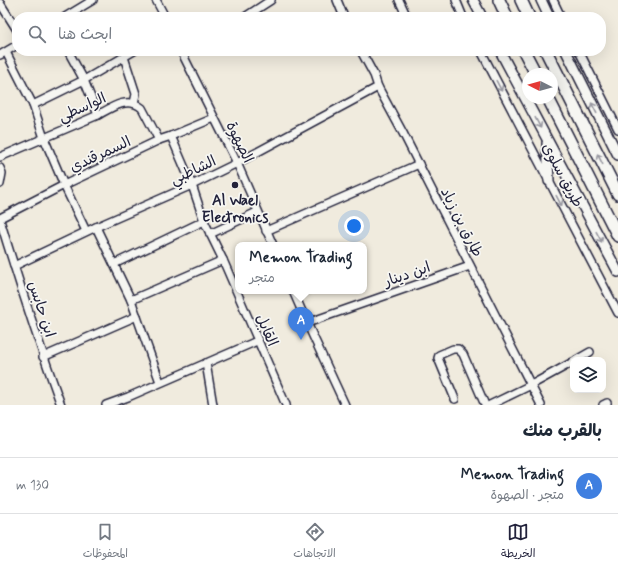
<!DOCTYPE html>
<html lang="ar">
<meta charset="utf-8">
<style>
body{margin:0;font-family:Mynerve,"Playpen Sans Arabic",sans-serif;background:#f2f2f3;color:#1f2937;direction:rtl}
.controls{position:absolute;right:12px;bottom:12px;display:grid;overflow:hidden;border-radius:8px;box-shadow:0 4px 16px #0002}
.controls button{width:36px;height:36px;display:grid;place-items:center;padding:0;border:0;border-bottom:1px solid #e0e1e3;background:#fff;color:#1f2937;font:20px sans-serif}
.compass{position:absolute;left:522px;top:68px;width:36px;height:36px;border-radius:50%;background:#fff;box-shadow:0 4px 16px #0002;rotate:276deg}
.you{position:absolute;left:354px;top:226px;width:14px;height:14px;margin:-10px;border:3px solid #fff;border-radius:50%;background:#1a73e8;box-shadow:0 0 0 6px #1a73e833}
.badge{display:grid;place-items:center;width:26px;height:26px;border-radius:50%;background:#22223b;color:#fff;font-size:13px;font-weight:700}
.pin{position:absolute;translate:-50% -33px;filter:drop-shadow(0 1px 2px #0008)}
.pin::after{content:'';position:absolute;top:21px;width:14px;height:12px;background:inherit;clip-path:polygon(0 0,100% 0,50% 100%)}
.popup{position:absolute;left:235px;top:242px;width:132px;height:52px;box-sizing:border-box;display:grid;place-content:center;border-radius:8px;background:#fff;filter:drop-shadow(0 1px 3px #0005);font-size:13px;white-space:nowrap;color:#747a83}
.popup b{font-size:15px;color:#1f2937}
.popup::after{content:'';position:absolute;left:50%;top:100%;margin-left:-8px;border:8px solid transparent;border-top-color:#fff}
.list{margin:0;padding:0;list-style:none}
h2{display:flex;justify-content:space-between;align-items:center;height:52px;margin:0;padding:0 16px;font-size:17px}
h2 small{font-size:13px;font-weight:400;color:#747a83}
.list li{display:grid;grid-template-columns:26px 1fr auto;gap:12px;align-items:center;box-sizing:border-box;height:56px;padding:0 16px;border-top:1px solid #e0e1e3}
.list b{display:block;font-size:15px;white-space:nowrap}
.list p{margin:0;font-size:13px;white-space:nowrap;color:#747a83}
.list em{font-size:13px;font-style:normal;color:#747a83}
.icon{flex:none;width:22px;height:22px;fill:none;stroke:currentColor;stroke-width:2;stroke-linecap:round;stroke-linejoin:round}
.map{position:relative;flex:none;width:618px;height:405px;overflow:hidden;direction:ltr}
.search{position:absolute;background:#fff;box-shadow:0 4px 16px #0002;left:12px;right:12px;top:12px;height:44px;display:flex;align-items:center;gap:10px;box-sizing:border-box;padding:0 14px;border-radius:16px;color:#747a83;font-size:15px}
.sheet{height:108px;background:#fff}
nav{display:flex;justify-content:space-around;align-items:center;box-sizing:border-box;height:56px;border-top:1px solid #e0e1e3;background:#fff;font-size:11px;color:#747a83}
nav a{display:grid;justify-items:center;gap:2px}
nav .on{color:#22223b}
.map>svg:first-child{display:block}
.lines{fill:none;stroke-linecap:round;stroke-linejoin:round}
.minor-casing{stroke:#22223b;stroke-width:10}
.major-casing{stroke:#22223b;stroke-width:12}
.highway-casing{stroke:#22223b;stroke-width:14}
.minor{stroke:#f6f6f2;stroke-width:7}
.major{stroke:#f6f6f2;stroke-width:9}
.highway{stroke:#f6f6f2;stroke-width:11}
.oneway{stroke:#9797a0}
.poi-dot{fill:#22223b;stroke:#f6f6f2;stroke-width:1.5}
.labels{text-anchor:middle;stroke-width:3.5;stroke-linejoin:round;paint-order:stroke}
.street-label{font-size:15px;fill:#22223b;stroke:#f6f6f2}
.poi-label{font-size:15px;font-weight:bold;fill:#22223b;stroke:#f6f6f2}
</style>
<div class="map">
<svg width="618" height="405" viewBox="0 0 618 405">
<rect width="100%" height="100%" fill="#f0ebde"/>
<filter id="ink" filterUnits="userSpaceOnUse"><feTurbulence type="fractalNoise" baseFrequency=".025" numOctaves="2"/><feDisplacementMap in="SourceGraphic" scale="8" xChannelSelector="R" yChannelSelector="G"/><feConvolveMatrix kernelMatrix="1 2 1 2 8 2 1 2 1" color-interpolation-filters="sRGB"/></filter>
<g filter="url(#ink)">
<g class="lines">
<defs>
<g id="minor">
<polyline points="156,0 165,17"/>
<polyline points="337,0 344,17"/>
<polyline points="399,0 407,17"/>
<polyline points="456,0 463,17"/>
<polyline points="553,0 561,17"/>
<polyline points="0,3 17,30"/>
<polyline points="65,17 93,0"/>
<polyline points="245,17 271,0"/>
<polyline points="68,51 84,80 98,115"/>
<polyline points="181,51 237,163 273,245"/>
<polyline points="361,51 374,75 378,87 404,135 541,405"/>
<polyline points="481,51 618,313"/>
<polyline points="579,51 618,129"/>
<polyline points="6,52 33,105 44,138 64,185 86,231"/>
<polyline points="0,55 17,45"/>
<polyline points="124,57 136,94 134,103"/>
<polyline points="33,105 84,80 134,51"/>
<polyline points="171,136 192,185 204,221 223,260 286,405"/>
<path d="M0,157L98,115C112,107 128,96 142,108L159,140"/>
<polyline points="0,168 2,173 0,184"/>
<polyline points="0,218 64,185 159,140 171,136 214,118"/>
<path d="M0,220C19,283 39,344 61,405"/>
<polyline points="96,227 131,300 160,382"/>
<polyline points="266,231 419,164"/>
<polyline points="210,234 257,212"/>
<polyline points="114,264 204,221"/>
<polyline points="14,266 96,227 192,185 237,163 378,87"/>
<polyline points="293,291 307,323 345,405"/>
<polyline points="131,300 223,260"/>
<polyline points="307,323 470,266"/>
<polyline points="43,357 137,316"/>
<polyline points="576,360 590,352"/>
<polyline points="206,363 213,405"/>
<polyline points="455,399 438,358 439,355 453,349 458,349 463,354 485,405"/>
<polyline points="106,405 128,397 257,341"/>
<polyline points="490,405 531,385 573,362"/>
<polyline points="603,405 607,403"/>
</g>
<g id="major">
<polyline points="473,0 482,17"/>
<polyline points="541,0 549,17"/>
<polyline points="500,51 618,272"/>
<polyline points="566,51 618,155"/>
<polyline points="547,143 549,181"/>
</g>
<g id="highway">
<polyline points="499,0 507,17"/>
<polyline points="521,0 529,17"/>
<polyline points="524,51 536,74"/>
<polyline points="546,51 618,194"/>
<polyline points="548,98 618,236"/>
</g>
</defs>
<!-- minor casing -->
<use href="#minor" class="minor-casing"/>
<!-- major casing -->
<use href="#major" class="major-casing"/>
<!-- highway casing -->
<use href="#highway" class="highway-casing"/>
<!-- minor -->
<use href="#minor" class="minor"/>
<!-- major -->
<use href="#major" class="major"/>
<!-- highway -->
<use href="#highway" class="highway"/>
</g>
<!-- one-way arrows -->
<defs><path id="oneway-shaft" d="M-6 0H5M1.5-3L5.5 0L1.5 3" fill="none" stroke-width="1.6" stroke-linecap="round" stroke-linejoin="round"/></defs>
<g class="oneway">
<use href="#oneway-shaft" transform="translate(499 86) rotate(62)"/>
<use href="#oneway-shaft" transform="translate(594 108) rotate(-117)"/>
<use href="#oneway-shaft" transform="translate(538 123) rotate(62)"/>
<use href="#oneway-shaft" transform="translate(600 159) rotate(-117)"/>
<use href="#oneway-shaft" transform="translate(559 201) rotate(62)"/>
<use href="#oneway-shaft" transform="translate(599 237) rotate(62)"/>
</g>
</g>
<!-- markers -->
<circle class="poi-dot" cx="235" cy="185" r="4"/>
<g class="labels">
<!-- street labels -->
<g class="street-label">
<text transform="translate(82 107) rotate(-24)" y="5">الواسطي</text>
<text transform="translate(240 142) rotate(64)" y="5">الصهوة</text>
<text transform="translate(100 154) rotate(-25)" y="5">السمرقندي</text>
<text transform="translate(193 170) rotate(-25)" y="5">الشاطبي</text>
<text transform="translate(563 175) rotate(62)" y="5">طريق سلوى</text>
<text transform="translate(462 222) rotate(63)" y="5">طارق بن زياد</text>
<text transform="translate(407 274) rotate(-19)" y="5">ابن دينار</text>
<text transform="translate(42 309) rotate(72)" y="5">ابن حابس</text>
<text transform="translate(267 330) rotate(66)" y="5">القابل</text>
</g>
<!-- poi labels -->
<g class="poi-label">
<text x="235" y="205">Al Wael<tspan x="235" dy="17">Electronics</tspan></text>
</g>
</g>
</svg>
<div class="controls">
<button><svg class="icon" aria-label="layers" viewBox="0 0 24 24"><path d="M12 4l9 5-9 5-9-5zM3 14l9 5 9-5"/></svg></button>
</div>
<svg class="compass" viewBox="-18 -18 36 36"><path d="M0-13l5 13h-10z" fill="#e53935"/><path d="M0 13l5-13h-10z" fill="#747a83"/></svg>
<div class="you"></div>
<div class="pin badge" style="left:301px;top:340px;background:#3f7fe0">A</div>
<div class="popup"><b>Memon Trading</b>متجر</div>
<div class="search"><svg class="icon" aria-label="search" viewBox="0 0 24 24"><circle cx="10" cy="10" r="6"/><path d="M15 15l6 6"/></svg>ابحث هنا</div>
</div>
<section class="sheet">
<h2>بالقرب منك<small></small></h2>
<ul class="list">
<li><span class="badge" style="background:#3f7fe0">A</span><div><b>Memon Trading</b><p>متجر · الصهوة</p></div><em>130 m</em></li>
</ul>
</section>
<nav>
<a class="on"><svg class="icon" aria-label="map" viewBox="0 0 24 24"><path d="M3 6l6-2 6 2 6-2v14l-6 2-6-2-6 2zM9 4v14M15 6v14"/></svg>الخريطة</a>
<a><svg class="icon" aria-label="directions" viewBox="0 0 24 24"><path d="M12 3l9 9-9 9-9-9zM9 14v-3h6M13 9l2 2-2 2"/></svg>الاتجاهات</a>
<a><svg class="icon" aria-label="saved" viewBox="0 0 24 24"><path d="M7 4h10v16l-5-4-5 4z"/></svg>المحفوظات</a>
</nav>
